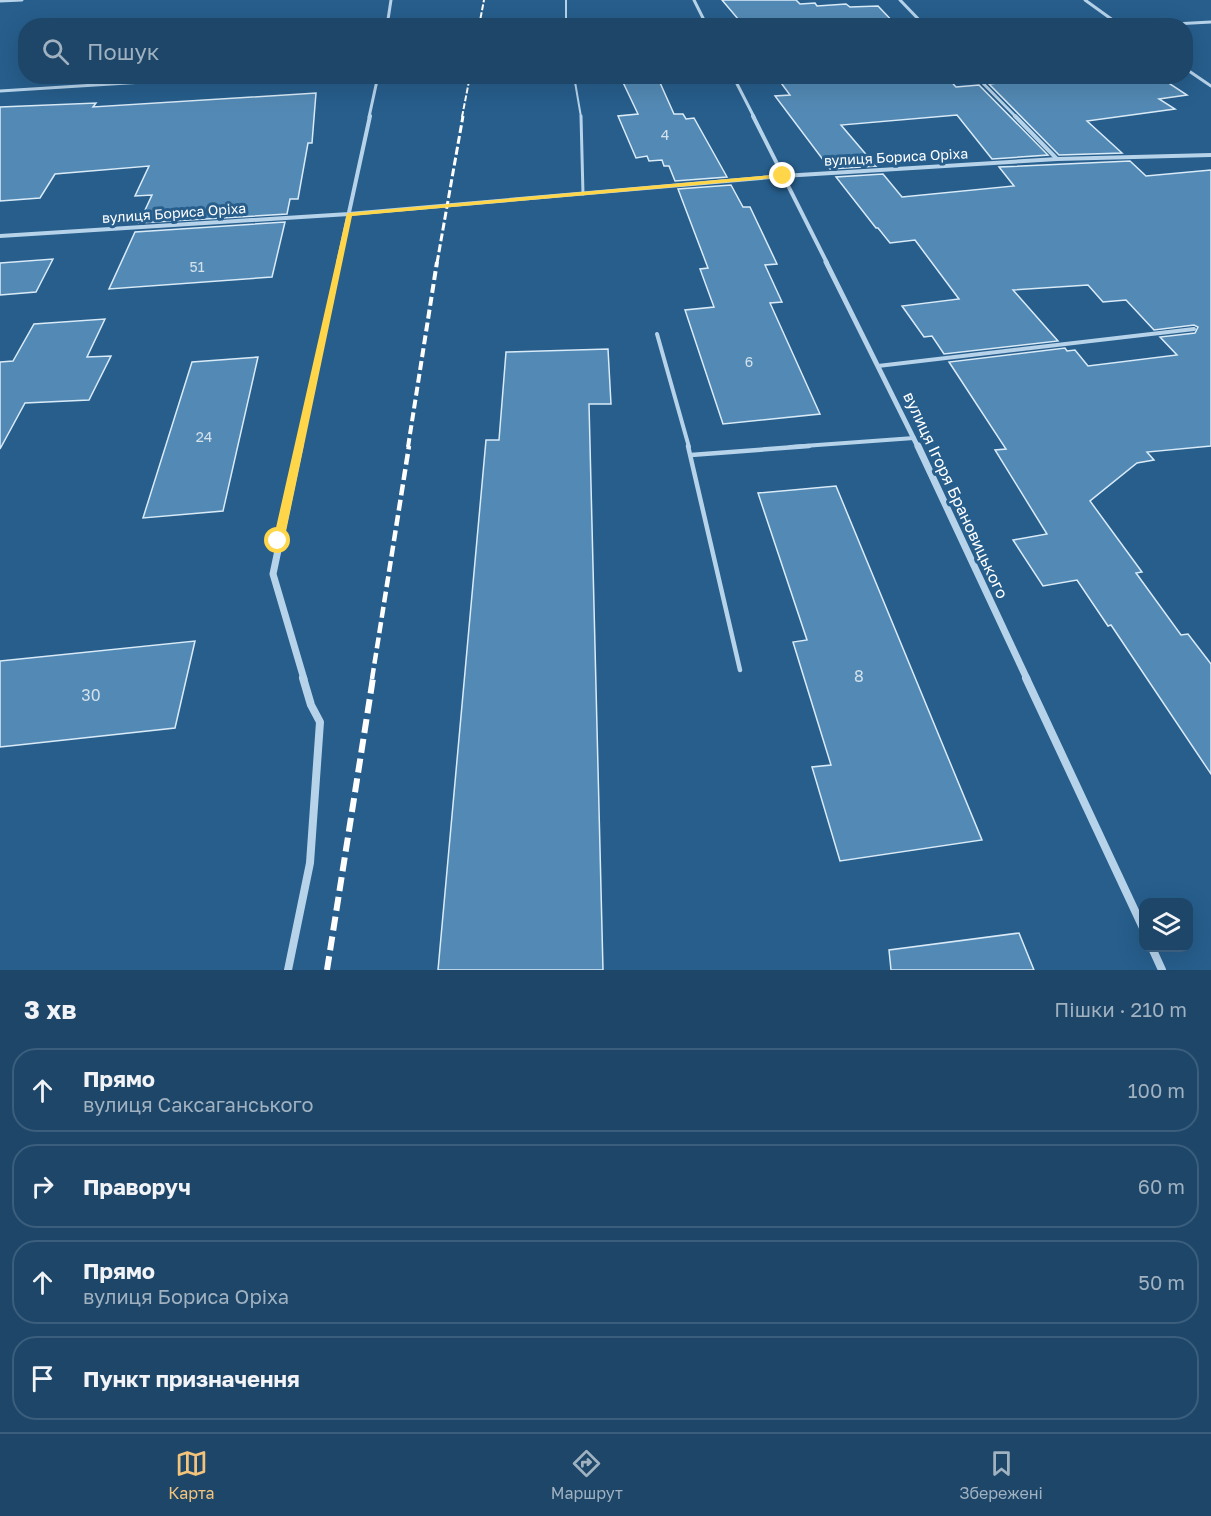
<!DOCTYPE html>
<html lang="uk">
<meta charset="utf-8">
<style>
body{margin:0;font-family:"Golos Text",sans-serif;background:#254d6f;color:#f1f3f6}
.controls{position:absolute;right:18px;bottom:18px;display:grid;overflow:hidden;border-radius:12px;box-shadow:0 6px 24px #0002}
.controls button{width:54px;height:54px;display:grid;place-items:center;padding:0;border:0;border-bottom:2px solid #3b5e7d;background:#1d4669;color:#f1f3f6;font:30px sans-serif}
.stop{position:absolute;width:18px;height:18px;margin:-14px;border:4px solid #ffd54a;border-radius:50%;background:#fff}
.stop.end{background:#ffd54a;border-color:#fff;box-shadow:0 2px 6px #0008}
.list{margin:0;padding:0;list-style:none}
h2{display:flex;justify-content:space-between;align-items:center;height:78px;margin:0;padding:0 24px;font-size:26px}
h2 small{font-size:20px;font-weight:400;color:#a0b1c0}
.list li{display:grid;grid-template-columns:39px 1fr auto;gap:18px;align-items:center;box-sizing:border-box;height:84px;margin:0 12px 12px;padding:0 12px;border:2px solid #3b5e7d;border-radius:24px}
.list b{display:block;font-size:22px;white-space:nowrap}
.list p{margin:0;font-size:20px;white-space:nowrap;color:#a0b1c0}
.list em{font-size:20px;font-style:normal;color:#a0b1c0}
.icon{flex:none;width:33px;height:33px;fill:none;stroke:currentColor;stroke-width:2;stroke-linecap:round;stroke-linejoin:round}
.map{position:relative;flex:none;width:1211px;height:970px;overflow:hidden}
.search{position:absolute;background:#1d4669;box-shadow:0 6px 24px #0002;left:18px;right:18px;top:18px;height:66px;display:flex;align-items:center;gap:15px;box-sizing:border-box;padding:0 21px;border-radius:24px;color:#a0b1c0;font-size:22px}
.sheet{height:462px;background:#1d4669}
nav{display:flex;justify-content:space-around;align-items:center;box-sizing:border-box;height:84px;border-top:2px solid #3b5e7d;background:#1d4669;font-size:16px;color:#a0b1c0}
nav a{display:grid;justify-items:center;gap:3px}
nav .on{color:#f3c37b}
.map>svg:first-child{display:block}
.building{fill:#538ab5;stroke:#daebf8;stroke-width:1.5}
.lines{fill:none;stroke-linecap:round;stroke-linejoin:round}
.lane-far3{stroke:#b6d3ea;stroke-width:2}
.lane-far2{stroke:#b6d3ea;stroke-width:3}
.lane-far1{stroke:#b6d3ea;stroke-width:4}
.lane{stroke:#b6d3ea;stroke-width:4.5}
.street-far4{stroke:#b6d3ea;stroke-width:3}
.street-far3{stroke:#b6d3ea;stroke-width:4}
.street-far2{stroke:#b6d3ea;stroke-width:5}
.street-far1{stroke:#b6d3ea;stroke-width:7}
.street{stroke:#b6d3ea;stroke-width:8}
.rail-far4{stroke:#fff;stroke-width:2;stroke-dasharray:6 2;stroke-linecap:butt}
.rail-far3{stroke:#fff;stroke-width:3;stroke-dasharray:8 3;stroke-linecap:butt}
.rail-far2{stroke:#fff;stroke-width:4;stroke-dasharray:9 4;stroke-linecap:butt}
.rail-far1{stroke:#fff;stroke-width:4.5;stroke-dasharray:11 4.5;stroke-linecap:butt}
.rail{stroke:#fff;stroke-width:6;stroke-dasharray:14 6;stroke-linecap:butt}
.route{fill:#ffd54a}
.labels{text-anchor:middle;stroke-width:6;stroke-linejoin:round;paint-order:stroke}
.number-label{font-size:14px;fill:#d4e2ec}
.far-street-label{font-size:14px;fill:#fff;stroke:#275e8c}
.street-label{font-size:16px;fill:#fff;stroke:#275e8c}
.near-number-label{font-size:16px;fill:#d4e2ec}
</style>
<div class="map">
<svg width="1211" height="970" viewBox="0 0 1211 970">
<rect width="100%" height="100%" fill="#275e8c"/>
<!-- building -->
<g class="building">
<polygon points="722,0 796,0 800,4 815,3 817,6 846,4 850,7 878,6 897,26 744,26"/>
<polygon points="620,76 657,76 674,114 683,114 686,119 694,118 727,177 675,181 669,166 664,166 662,160 649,161 647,156 636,158 618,116 638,114"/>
<polygon points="776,76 946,76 956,87 979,85 1048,155 992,159 957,115 841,125 876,166 830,169 775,96 790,95"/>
<polygon points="1063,76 1158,76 1187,95 1159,99 1175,109 1087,121 1122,153 1059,155 989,84"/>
<polygon points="316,93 312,143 308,143 298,199 290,199 287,214 139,223 152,195 135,196 149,166 55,174 40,198 0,201 0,107 96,103 93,107"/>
<polygon points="1130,161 1146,176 1211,170 1211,446 1147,452 1154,460 1137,463 1090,501 1142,572 1136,573 1181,635 1188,634 1211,664 1211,774 1111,625 1108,626 1077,580 1043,586 1013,540 1047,534 995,450 1006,449 949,362 1065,348 1067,351 1075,350 1088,366 1177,355 1160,337 1195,333 1198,327 1194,325 1154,330 1126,300 1103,302 1088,285 1013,290 1058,341 944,354 932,336 924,337 902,306 959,299 915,240 890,243 878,228 876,228 836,177 883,174 902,197 1014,186 999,167"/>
<polygon points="731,185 743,207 750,207 777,264 765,265 782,302 770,303 820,414 723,424 685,310 714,307 700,269 708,268 678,189"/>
<polygon points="285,222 272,277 109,289 135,232"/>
<polygon points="53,259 36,292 0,295 0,263"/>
<polygon points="105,319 87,357 111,356 89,400 25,403 0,449 0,362 13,361 34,324"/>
<polygon points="608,349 611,404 589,404 603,970 438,970 486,440 499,440 506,352"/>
<polygon points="258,357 223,511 143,518 192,362"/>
<polygon points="836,486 982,840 840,861 812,767 831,765 793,642 807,640 758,493"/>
<polygon points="195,641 175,728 0,747 0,661"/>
<polygon points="1019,933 1034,970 891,970 889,950"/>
</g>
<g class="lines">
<!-- lane-far3 -->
<g class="lane-far3">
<polyline points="566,0 566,26"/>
<polyline points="574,76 581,117"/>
</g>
<!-- lane-far2 -->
<polyline class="lane-far2" points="581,116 583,194"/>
<!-- lane-far1 -->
<g class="lane-far1">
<polyline points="657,334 689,447"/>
<polyline points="878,366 1194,329"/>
<polyline points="790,447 914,438"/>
</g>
<!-- lane -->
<g class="lane">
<polyline points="688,446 740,670"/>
<polyline points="691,455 809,446"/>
</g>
<!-- street-far4 -->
<g class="street-far4">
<polyline points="694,0 707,26"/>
<polyline points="900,0 925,26"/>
<polyline points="1085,0 1121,26"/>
<polyline points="0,1 22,0"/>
<polyline points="387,26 391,0"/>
<polyline points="1137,26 1211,22"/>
<polyline points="1186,69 1211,86"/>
<polyline points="733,76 754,117"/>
<polyline points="976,76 1016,117"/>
<polyline points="0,91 239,76"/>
<polyline points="369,117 378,76"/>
</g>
<!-- street-far3 -->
<g class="street-far3">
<polyline points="753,116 827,263"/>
<polyline points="1015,116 1057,159"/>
<polyline points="0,236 349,214 783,176 1057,159 1211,155"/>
<polyline points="338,263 370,116"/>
</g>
<!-- street-far2 -->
<g class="street-far2">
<polyline points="826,262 918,447"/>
<polyline points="300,447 339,262"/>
</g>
<!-- street-far1 -->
<g class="street-far1">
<polyline points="300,446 273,574 304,679"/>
<polyline points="918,446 1027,679"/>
</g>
<!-- street -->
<g class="street">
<polyline points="1026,678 1144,930"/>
<polyline points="1152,948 1162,970"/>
<polyline points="288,970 310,863 320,722 311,705 303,678"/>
</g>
<!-- rail-far4 -->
<g class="rail-far4">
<polyline points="479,26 484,0"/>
<polyline points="462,117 470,76"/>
</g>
<!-- rail-far3 -->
<polyline class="rail-far3" points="437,263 463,116"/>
<!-- rail-far2 -->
<polyline class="rail-far2" points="408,447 437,262"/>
<!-- rail-far1 -->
<polyline class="rail-far1" points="372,679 409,446"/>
<!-- rail -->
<polyline class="rail" points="327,970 373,678"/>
</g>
<!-- route -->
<polygon class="route" points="783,174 785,177 352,216 284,541 282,544 275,544 273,541 347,213"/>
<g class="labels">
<!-- number labels -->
<g class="number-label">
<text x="665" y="140">4</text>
<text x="197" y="272">51</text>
<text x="749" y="367">6</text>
<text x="204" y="442">24</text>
</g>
<!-- far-street labels -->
<g class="far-street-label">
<text transform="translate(896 157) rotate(-3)" y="5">вулиця Бориса Оріха</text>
<text transform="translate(174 213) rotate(-4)" y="5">вулиця Бориса Оріха</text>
</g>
<!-- street labels -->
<g class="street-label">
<text transform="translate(956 495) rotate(65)" y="6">вулиця Ігоря Брановицького</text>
</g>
<!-- near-number labels -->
<g class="near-number-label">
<text x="859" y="682">8</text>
<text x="91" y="701">30</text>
</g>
</g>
</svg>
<div class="controls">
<button><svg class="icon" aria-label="layers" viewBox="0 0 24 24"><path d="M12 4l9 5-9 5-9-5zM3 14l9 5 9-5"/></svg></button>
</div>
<div class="stop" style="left:278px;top:541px"></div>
<div class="stop end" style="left:783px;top:176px"></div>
<div class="search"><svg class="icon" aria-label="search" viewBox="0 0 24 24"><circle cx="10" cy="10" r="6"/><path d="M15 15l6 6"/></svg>Пошук</div>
</div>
<section class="sheet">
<h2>3 хв<small>Пішки · 210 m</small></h2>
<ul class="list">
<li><svg class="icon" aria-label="ahead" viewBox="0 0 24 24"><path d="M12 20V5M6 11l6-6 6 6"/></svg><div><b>Прямо</b><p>вулиця Саксаганського</p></div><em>100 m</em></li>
<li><svg class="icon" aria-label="right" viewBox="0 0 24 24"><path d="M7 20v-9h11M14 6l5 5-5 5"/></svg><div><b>Праворуч</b></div><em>60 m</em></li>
<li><svg class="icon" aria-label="ahead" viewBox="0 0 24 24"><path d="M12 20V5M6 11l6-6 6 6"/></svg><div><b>Прямо</b><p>вулиця Бориса Оріха</p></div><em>50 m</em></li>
<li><svg class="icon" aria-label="arrive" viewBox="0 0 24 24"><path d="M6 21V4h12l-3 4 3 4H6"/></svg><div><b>Пункт призначення</b></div></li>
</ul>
</section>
<nav>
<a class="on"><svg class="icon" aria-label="map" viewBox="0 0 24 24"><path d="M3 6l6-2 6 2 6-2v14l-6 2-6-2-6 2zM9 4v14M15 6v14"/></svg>Карта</a>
<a><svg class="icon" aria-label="directions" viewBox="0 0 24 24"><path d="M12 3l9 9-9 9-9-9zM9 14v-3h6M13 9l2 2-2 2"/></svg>Маршрут</a>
<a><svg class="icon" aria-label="saved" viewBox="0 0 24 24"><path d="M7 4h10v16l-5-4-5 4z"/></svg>Збережені</a>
</nav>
